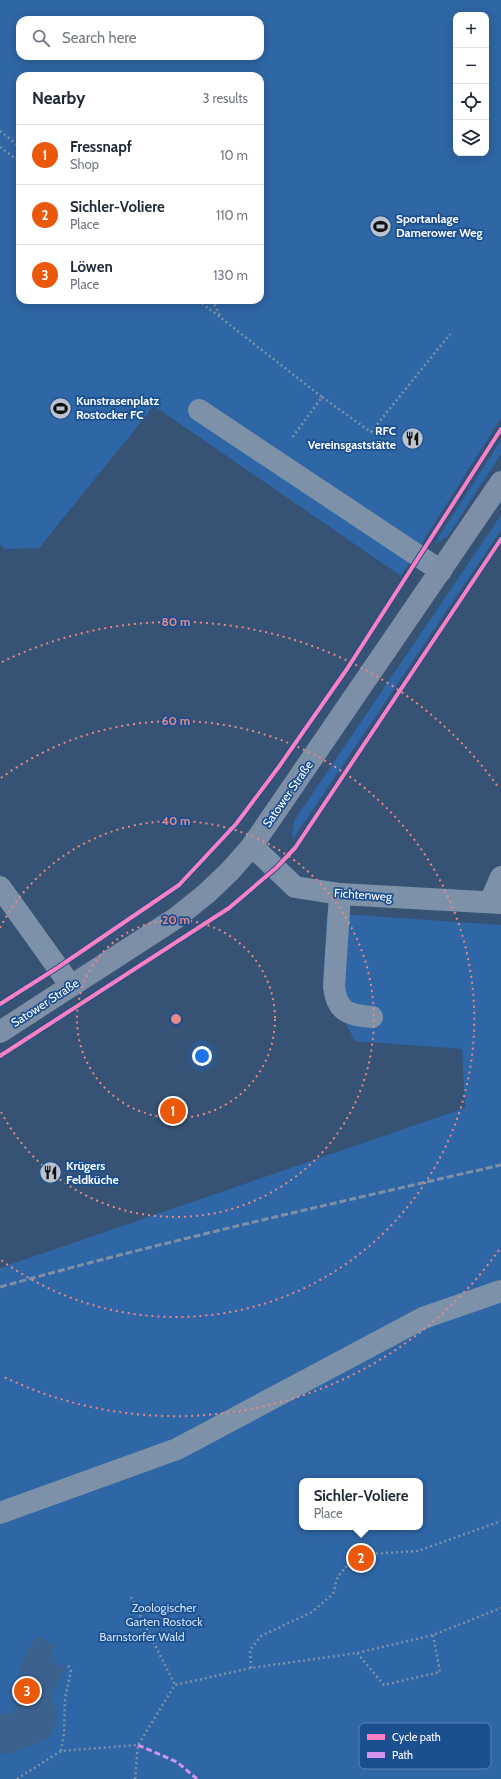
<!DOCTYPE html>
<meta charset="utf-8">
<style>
body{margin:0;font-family:Cabin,sans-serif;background:#f2f2f3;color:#1f2937}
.controls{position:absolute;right:12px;top:12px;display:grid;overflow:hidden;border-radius:8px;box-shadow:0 2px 10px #0003}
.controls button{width:36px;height:36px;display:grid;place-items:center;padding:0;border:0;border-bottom:1px solid #e0e1e3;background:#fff;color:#1f2937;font:20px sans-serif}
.you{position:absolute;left:202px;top:1056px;width:14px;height:14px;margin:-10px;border:3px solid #fff;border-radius:50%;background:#1a73e8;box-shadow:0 0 0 6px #1a73e833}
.badge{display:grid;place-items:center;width:26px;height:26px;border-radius:50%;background:#ea580c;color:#fff;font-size:13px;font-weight:700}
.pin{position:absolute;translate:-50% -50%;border:2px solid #fff;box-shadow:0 1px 4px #0006}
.popup{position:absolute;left:299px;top:1478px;width:124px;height:52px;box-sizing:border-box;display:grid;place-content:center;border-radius:8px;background:#fff;filter:drop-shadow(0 1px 3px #0005);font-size:13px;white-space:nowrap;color:#747a83}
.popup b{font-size:15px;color:#1f2937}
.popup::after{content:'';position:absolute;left:50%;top:100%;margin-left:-8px;border:8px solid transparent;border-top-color:#fff}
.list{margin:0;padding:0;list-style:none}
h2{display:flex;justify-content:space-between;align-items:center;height:52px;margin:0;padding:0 16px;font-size:17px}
h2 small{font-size:13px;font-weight:400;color:#747a83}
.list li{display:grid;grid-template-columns:26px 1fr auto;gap:12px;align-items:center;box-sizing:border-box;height:60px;padding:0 16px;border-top:1px solid #e0e1e3}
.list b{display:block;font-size:15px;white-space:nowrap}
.list p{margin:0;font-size:13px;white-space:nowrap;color:#747a83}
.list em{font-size:13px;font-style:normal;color:#747a83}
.icon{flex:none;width:22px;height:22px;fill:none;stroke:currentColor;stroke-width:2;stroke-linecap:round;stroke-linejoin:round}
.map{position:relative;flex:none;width:501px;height:1779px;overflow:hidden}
.search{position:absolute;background:#fff;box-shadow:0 2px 10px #0003;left:16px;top:16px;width:248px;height:44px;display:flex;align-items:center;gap:10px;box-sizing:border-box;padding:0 14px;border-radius:12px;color:#747a83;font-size:15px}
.panel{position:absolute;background:#fff;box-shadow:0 2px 10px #0003;left:16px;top:72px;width:248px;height:232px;border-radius:12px}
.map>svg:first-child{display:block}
.green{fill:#2f66a5;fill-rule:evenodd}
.water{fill:#3b618d}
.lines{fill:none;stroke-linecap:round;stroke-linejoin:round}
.path{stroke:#7d92a8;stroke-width:2.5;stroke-dasharray:2 3;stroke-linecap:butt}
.minor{stroke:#7d92a8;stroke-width:22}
.major{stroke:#7d8ea7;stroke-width:22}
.rail{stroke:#7e92a7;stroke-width:3;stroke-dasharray:7 3;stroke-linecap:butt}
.quiet{stroke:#d193ec;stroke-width:3;stroke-dasharray:6 3;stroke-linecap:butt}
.cycleway-casing{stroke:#1b4f8f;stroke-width:6}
.cycleway{stroke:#ff80c0;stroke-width:4}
.ring{fill:none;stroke:#e88989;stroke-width:2;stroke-dasharray:2 4}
.labels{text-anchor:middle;stroke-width:3.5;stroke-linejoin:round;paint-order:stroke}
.poi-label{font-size:12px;font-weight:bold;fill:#fff;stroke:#1b4f8f;text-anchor:start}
.street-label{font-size:12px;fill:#fff;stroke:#1b4f8f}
.park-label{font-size:12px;fill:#cfe3fa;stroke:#1b4f8f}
.key{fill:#1b4f8f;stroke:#5f84b1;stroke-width:1}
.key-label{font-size:11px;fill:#fff}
.centre{fill:#e88989;stroke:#1b4f8f;stroke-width:2}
.ring-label{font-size:12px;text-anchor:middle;font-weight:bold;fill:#e88989;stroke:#1b4f8f;stroke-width:3.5;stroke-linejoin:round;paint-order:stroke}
</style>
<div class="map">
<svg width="501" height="1779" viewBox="0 0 501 1779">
<rect width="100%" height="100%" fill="#365274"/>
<!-- green -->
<g class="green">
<path d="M0,0H501V418L401,576L154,406L39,548L5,549L0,545ZM456,15H486V153H456ZM20,20H260V56H20ZM20,76H260V300H20Z"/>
<polygon points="501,440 501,454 447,537 435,543"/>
<polygon points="501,515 501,530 293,839 292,834 294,821"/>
<path d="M327,913L501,925V1779H0V1268L465,1108L462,1049L355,1041L323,980ZM302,1481H420V1527H302Z"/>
</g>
<!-- water -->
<path class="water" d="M38,1637H42L56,1646L53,1651V1661L60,1666H66L52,1695L58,1722L48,1739L7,1755L0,1753V1714L11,1713L15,1708C18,1680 17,1657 38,1637Z"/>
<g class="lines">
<!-- path -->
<g class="path">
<polyline points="0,131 20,147"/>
<polyline points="0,147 20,162"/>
<polyline points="198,300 322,397 292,438"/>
<polyline points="212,300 221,317"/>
<polyline points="322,397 371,432 450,334"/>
<polyline points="131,1597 175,1685"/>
<polyline points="357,1653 384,1685 440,1672 433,1635"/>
<polyline points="251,1668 250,1650 261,1636 312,1612 333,1594 338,1576 353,1559 369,1554 418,1551 501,1521"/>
<polyline points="61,1751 64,1734 65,1698 71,1671 68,1665"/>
<polyline points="17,1779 61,1751 138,1745"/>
<polyline points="135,1779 138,1745 175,1685 251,1668 357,1653 433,1635 501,1608"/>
</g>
<!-- minor -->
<g class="minor">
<polyline points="199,410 441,571"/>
<polyline points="252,846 295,887 340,894 501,903"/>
<polyline points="0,887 71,986"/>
<path d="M340,894L334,987C337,1013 350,1015 372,1017"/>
<polyline points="490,902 501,877"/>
<polyline points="0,1513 177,1449 423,1318 501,1291"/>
</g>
<!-- major -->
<polyline class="major" points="0,1032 176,918 207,893 230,871 252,846 501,482"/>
<!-- rail -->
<path class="rail" d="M0,1287C165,1241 334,1203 501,1165"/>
<!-- quiet -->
<polyline class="quiet" points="138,1745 177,1762 197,1779"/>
<defs>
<g id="cycleway">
<polyline points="0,1004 57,968 179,885 236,824 278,768 347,669 501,429"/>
<polyline points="0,1056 229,908 276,868 295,848 501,539"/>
</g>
</defs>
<!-- cycleway casing -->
<use href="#cycleway" class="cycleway-casing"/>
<!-- cycleway -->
<use href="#cycleway" class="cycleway"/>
</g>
<!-- distance rings -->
<g class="ring">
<circle cx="176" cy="1019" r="99"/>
<path d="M0 928A198 198 0 1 1 0 1110"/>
<path d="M1 778A298 298 0 1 1 1 1260"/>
<path d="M499 1250A397 397 0 0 1 2 1376M2 662A397 397 0 0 1 499 788"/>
</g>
<!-- icons -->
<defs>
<symbol id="stadium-disc" viewBox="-11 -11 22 22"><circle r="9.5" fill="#b9c2ce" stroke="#1b4f8f"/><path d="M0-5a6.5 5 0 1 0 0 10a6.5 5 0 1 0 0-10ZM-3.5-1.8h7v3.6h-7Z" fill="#111"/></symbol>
<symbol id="restaurant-disc" viewBox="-11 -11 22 22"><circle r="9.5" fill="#b9c2ce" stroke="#1b4f8f"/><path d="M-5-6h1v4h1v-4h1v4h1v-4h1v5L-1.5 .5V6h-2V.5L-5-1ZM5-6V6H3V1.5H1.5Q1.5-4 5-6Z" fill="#111"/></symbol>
</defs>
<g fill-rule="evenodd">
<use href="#stadium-disc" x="368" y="214" width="25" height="25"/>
<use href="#stadium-disc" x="48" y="396" width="25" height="25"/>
<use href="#restaurant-disc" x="400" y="426" width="25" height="25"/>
<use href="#restaurant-disc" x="38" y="1160" width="25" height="25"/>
</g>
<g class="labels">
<!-- poi labels -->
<g class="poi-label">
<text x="396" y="223">Sportanlage<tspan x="396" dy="14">Damerower Weg</tspan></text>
<text x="76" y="405">Kunstrasenplatz<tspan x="76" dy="14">Rostocker FC</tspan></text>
<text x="396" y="435" text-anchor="end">RFC<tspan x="396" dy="14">Vereinsgaststätte</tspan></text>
<text x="66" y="1170">Krügers<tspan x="66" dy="14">Feldküche</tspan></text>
</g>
<!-- street labels -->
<g class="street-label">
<text transform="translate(288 794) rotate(-55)" y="4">Satower Straße</text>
<text transform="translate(363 895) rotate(4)" y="4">Fichtenweg</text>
<text transform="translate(45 1003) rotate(-33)" y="4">Satower Straße</text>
</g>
<!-- park labels -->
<g class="park-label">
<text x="164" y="1612">Zoologischer<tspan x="164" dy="14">Garten Rostock</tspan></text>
<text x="142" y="1641">Barnstorfer Wald</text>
</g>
</g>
<!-- legend -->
<rect x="359" y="1723" width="132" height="46" rx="6" class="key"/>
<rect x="367" y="1734" width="18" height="6" fill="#ff80c0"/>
<rect x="367" y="1752" width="18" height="6" fill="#d193ec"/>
<g class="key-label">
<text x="392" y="1741">Cycle path</text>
<text x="392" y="1759">Path</text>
</g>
<circle cx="176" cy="1019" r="6" class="centre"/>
<g class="ring-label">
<text x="176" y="626">80 m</text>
<text x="176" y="725">60 m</text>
<text x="176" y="825">40 m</text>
<text x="176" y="924">20 m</text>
</g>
</svg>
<div class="controls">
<button>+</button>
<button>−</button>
<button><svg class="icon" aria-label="locate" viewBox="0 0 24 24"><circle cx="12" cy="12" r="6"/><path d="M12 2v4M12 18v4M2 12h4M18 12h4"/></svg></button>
<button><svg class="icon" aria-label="layers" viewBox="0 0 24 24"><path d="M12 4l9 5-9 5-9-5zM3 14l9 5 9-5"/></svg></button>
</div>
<div class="you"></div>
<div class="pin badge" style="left:173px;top:1111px">1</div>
<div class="pin badge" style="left:361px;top:1558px">2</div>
<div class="popup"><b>Sichler-Voliere</b>Place</div>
<div class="pin badge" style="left:27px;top:1691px">3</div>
<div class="search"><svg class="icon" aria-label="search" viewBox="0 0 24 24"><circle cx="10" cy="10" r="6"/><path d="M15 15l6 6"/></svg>Search here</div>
<section class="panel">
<h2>Nearby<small>3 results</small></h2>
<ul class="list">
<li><span class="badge">1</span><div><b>Fressnapf</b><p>Shop</p></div><em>10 m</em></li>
<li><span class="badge">2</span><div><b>Sichler-Voliere</b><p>Place</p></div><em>110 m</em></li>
<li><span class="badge">3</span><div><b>Löwen</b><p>Place</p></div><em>130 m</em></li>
</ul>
</section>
</div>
